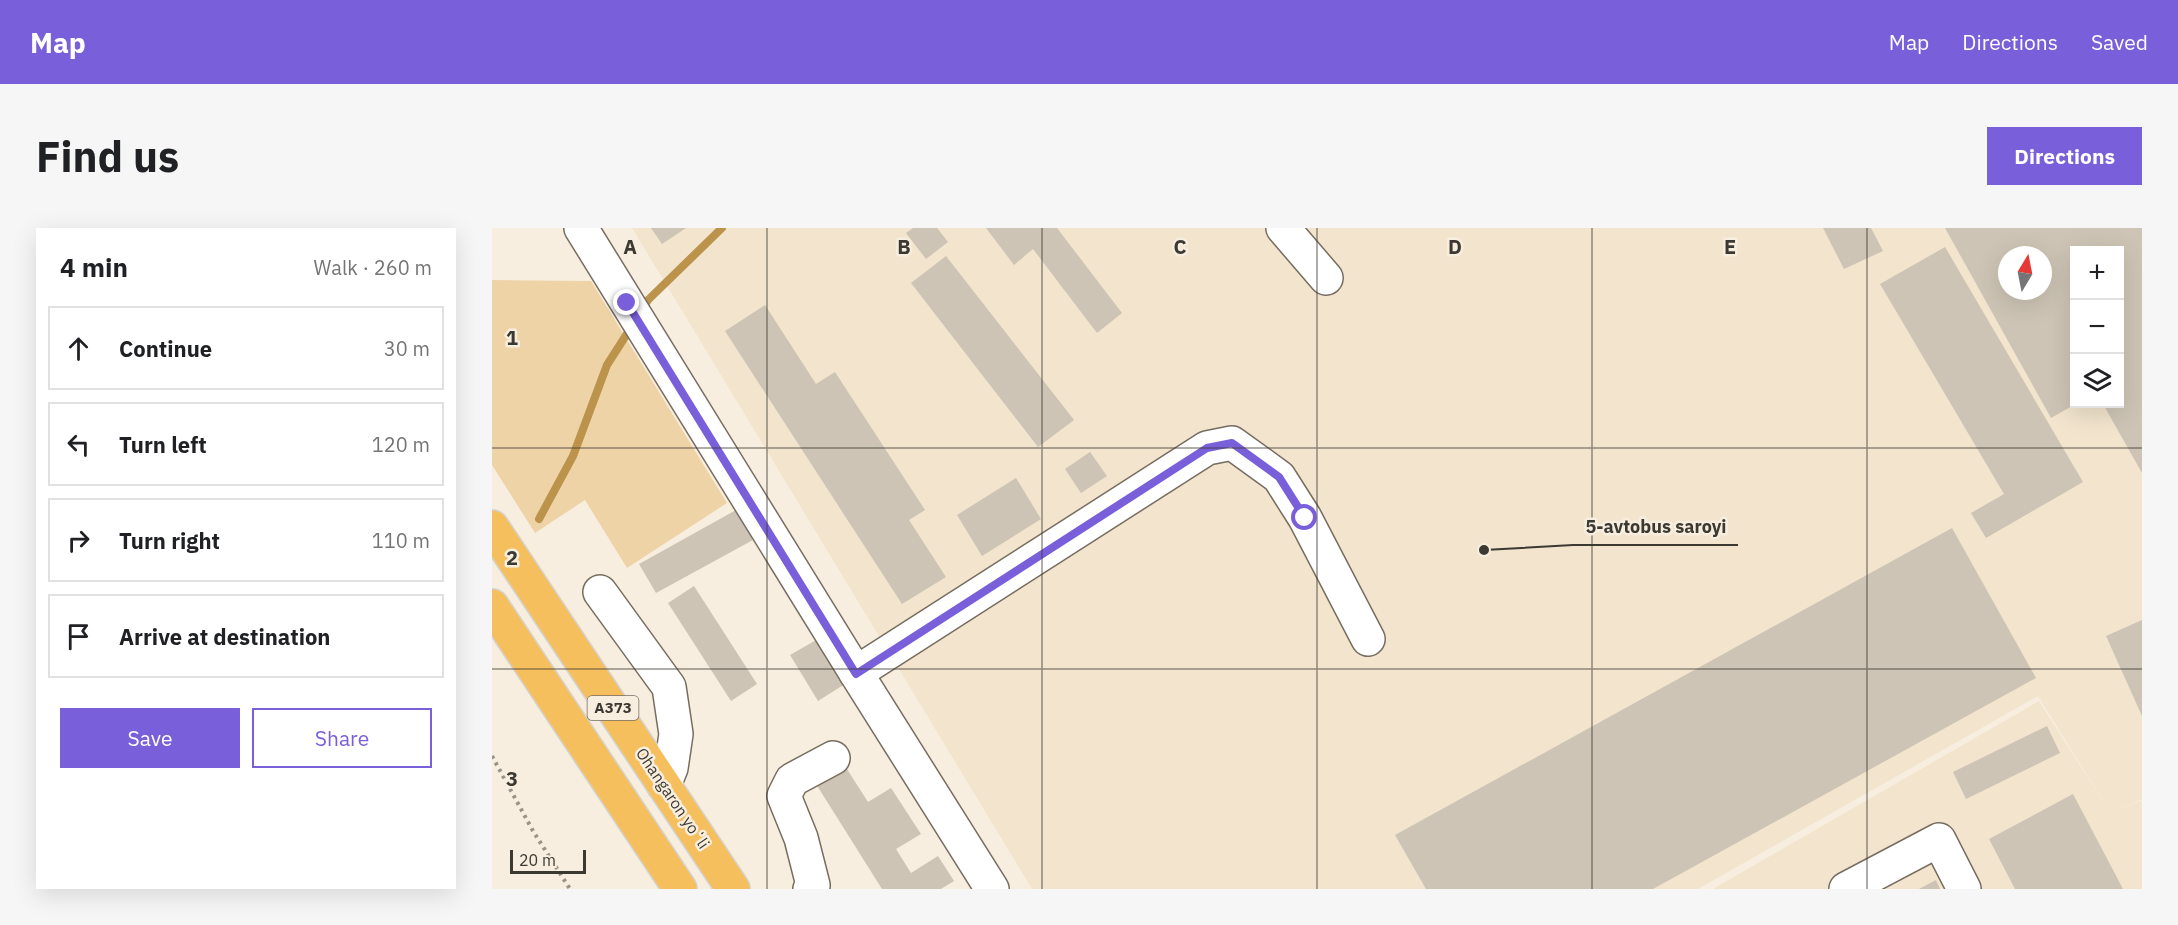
<!DOCTYPE html>
<meta charset="utf-8">
<style>
body{margin:0;font-family:"IBM Plex Sans",sans-serif;background:#f6f6f6;color:#202124}
.controls{position:absolute;right:18px;top:18px;display:grid;overflow:hidden;border-radius:0px;box-shadow:0 6px 24px #0002}
.controls button{width:54px;height:54px;display:grid;place-items:center;padding:0;border:0;border-bottom:2px solid #e0e0e0;background:#fff;color:#202124;font:30px sans-serif}
.compass{position:absolute;left:1506px;top:18px;width:54px;height:54px;border-radius:50%;background:#fff;box-shadow:0 6px 24px #0002;rotate:10deg}
.scale{position:absolute;left:18px;bottom:15px;width:76px;box-sizing:border-box;padding-left:6px;border:3px solid #3c3932;border-top:0;font-size:16px;line-height:21px;white-space:nowrap;color:#3c3932;-webkit-text-stroke:4px #f8eedf;paint-order:stroke}
.stop{position:absolute;width:18px;height:18px;margin:-14px;border:4px solid #795fd9;border-radius:50%;background:#fff}
.stop.end{background:#795fd9;border-color:#fff;box-shadow:0 2px 6px #0008}
.list{margin:0;padding:0;list-style:none}
h2{display:flex;justify-content:space-between;align-items:center;height:78px;margin:0;padding:0 24px;font-size:26px}
h2 small{font-size:20px;font-weight:400;color:#757577}
.list li{display:grid;grid-template-columns:39px 1fr auto;gap:18px;align-items:center;box-sizing:border-box;height:84px;margin:0 12px 12px;padding:0 12px;border:2px solid #e0e0e0;border-radius:0px}
.list b{display:block;font-size:22px;white-space:nowrap}
.list em{font-size:20px;font-style:normal;color:#757577}
.actions{display:flex;gap:12px;padding:18px 24px}
.actions a{flex:1;padding:14px 0;border:2px solid #795fd9;border-radius:0px;text-align:center;font-size:21px;color:#795fd9}
.actions .main{background:#795fd9;color:#fff}
.icon{flex:none;width:33px;height:33px;fill:none;stroke:currentColor;stroke-width:2;stroke-linecap:round;stroke-linejoin:round}
.map{position:relative;flex:none;width:1650px;height:661px;overflow:hidden;border-radius:0px}
header{display:flex;align-items:center;gap:36px;box-sizing:border-box;height:84px;padding:0 30px;background:#795fd9;color:#fff}
header strong{font-size:28px}
nav{display:flex;gap:33px;margin-inline-start:auto;font-size:21px}
.intro{display:flex;align-items:center;justify-content:space-between;box-sizing:border-box;height:144px;padding:0 36px}
h1{margin:0;font-size:42px}
.button{padding:15px 27px;border-radius:0px;background:#795fd9;color:#fff;font-size:21px;font-weight:700}
main{display:flex;gap:36px;padding:0 36px}
aside{flex:1;background:#fff;border-radius:0px;box-shadow:0 6px 24px #0002}
.map>svg:first-child{display:block}
.built{fill:#f2e4cd;fill-rule:evenodd}
.green{fill:#eed3a7}
.lines{fill:none;stroke-linecap:round;stroke-linejoin:round}
.stream{stroke:#bc934b;stroke-width:8}
.building{fill:#cdc4b5;fill-rule:evenodd}
.minor-casing{stroke:#766d60;stroke-width:36}
.highway-casing{stroke:#d4d3d2;stroke-width:36}
.path{stroke:#999388;stroke-width:4;stroke-dasharray:3 4.5;stroke-linecap:butt}
.minor{stroke:#fff;stroke-width:33}
.highway{stroke:#f6bf5e;stroke-width:33}
.route{stroke:#795fd9;stroke-width:8}
.grid{fill:none;stroke:#3c3932;stroke-width:1.5;stroke-opacity:0.55}
.labels{text-anchor:middle;stroke-width:5;stroke-linejoin:round;paint-order:stroke}
.shield{fill:#f8eedf;stroke:#746f66;stroke-width:1.5}
.shield-label{font-size:15px;font-weight:bold;fill:#3c3932}
.street-label{font-size:16px;fill:#3c3932;stroke:#f8eedf}
.grid-label{font-size:20px;text-anchor:middle;font-weight:bold;fill:#3c3932;stroke:#f8eedf;stroke-width:5;stroke-linejoin:round;paint-order:stroke}
.leader{fill:none;stroke:#3c3932;stroke-width:2}
.callout-dot{fill:#3c3932;stroke:#f8eedf;stroke-width:2}
.callout-label{font-size:18px;text-anchor:middle;font-weight:bold;fill:#3c3932;stroke:#f8eedf;stroke-width:5;stroke-linejoin:round;paint-order:stroke}
</style>
<header>
<strong>Map</strong>
<nav><a>Map</a><a>Directions</a><a>Saved</a></nav>
</header>
<div class="intro"><h1>Find us</h1><a class="button">Directions</a></div>
<main>
<aside>
<h2>4 min<small>Walk · 260 m</small></h2>
<ul class="list">
<li><svg class="icon" aria-label="ahead" viewBox="0 0 24 24"><path d="M12 20V5M6 11l6-6 6 6"/></svg><div><b>Continue</b></div><em>30 m</em></li>
<li><svg class="icon" aria-label="left" viewBox="0 0 24 24"><path d="M17 20v-9H6M10 6l-5 5 5 5"/></svg><div><b>Turn left</b></div><em>120 m</em></li>
<li><svg class="icon" aria-label="right" viewBox="0 0 24 24"><path d="M7 20v-9h11M14 6l5 5-5 5"/></svg><div><b>Turn right</b></div><em>110 m</em></li>
<li><svg class="icon" aria-label="arrive" viewBox="0 0 24 24"><path d="M6 21V4h12l-3 4 3 4H6"/></svg><div><b>Arrive at destination</b></div></li>
</ul>
<div class="actions"><a class="main">Save</a><a>Share</a></div>
</aside>
<div class="map">
<svg width="1650" height="661" viewBox="0 0 1650 661">
<rect width="100%" height="100%" fill="#f8eedf"/>
<!-- built -->
<path class="built" d="M140,0H1650V571L1620,585L1650,572V661H1221L1547,473L1619,586L1546,468L1206,661H540ZM1582,22H1628V176H1582ZM1515,27H1551V63H1515Z"/>
<!-- green -->
<polygon class="green" points="0,52 99,53 235,275 135,340 93,272 43,305 0,237"/>
<g class="lines">
<!-- stream -->
<g class="stream">
<polyline points="149,83 156,72 230,0"/>
<polyline points="47,291 81,228 115,137 140,98"/>
</g>
</g>
<!-- building -->
<g class="building">
<polygon points="159,0 194,0 170,16"/>
<polygon points="421,0 445,0 456,14 434,31 414,5"/>
<polygon points="494,0 565,0 630,85 605,105 541,21 522,37"/>
<polygon points="1331,0 1379,0 1391,23 1352,41"/>
<path d="M1453,0H1650V245L1611,176H1628V22H1582V177L1559,190ZM1515,27H1551V63H1515Z"/>
<polygon points="1453,19 1591,254 1494,310 1479,285 1512,266 1388,56"/>
<polygon points="454,28 582,192 546,219 419,55"/>
<polygon points="273,77 324,156 343,144 433,282 417,292 454,349 410,376 233,103"/>
<polygon points="598,224 615,248 589,265 573,241"/>
<polygon points="524,250 549,291 490,328 465,287"/>
<polygon points="244,282 261,312 164,365 147,336"/>
<polygon points="1460,300 1544,450 1161,661 934,661 903,607"/>
<polygon points="202,358 265,456 239,473 176,375"/>
<polygon points="1650,392 1650,488 1614,408"/>
<polygon points="326,411 353,456 326,473 298,427"/>
<polygon points="1555,498 1568,525 1474,571 1461,544"/>
<polygon points="353,538 376,574 399,560 429,606 404,621 419,645 446,628 462,653 449,661 390,661 324,556"/>
<polygon points="1581,566 1631,661 1523,661 1497,611"/>
<polygon points="1444,652 1448,661 1427,661"/>
</g>
<g class="lines">
<defs>
<g id="minor">
<polyline points="89,0 364,445 500,661"/>
<polyline points="791,0 834,50"/>
<polyline points="108,364 177,459 184,506 179,540 172,557"/>
<polyline points="364,445 715,220 740,215 787,249 813,290 876,411"/>
<polyline points="318,661 321,657 309,610 292,568 300,552 341,530"/>
<polyline points="1354,661 1447,612 1472,661"/>
</g>
<g id="highway">
<polyline points="0,299 241,661"/>
<polyline points="0,378 188,661"/>
</g>
</defs>
<!-- minor casing -->
<use href="#minor" class="minor-casing"/>
<!-- highway casing -->
<use href="#highway" class="highway-casing"/>
<!-- path -->
<polyline class="path" points="0,528 41,603 78,661"/>
<!-- minor -->
<use href="#minor" class="minor"/>
<!-- highway -->
<use href="#highway" class="highway"/>
</g>
<g class="lines">
<!-- route -->
<polyline class="route" points="135,75 364,446 715,220 740,215 787,249 813,290"/>
</g>
<!-- grid -->
<path class="grid" d="M275,0V661M550,0V661M825,0V661M1100,0V661M1375,0V661M0,220H1650M0,441H1650"/>
<g class="labels">
<!-- shield labels -->
<rect class="shield" x="95.5" y="468" width="51" height="24" rx="4.5"/>
<g class="shield-label">
<text x="121" y="485">A373</text>
</g>
<!-- street labels -->
<g class="street-label">
<text transform="translate(181 570) rotate(56)" y="6">Ohangaron yoʻli</text>
</g>
</g>
<g class="grid-label">
<text x="138" y="26">A</text>
<text x="412" y="26">B</text>
<text x="688" y="26">C</text>
<text x="963" y="26">D</text>
<text x="1238" y="26">E</text>
<text x="20" y="117">1</text>
<text x="20" y="337">2</text>
<text x="20" y="558">3</text>
</g>
<!-- callouts -->
<path class="leader" d="M992 322L1081 317H1246"/>
<circle class="callout-dot" cx="992" cy="322" r="6"/>
<g class="callout-label">
<text x="1164" y="305">5-avtobus saroyi</text>
</g>
</svg>
<div class="controls">
<button>+</button>
<button>−</button>
<button><svg class="icon" aria-label="layers" viewBox="0 0 24 24"><path d="M12 4l9 5-9 5-9-5zM3 14l9 5 9-5"/></svg></button>
</div>
<svg class="compass" viewBox="-18 -18 36 36"><path d="M0-13l5 13h-10z" fill="#e53935"/><path d="M0 13l5-13h-10z" fill="#757577"/></svg>
<div class="scale">20 m</div>
<div class="stop" style="left:813px;top:290px"></div>
<div class="stop end" style="left:135px;top:75px"></div>
</div>
</main>
